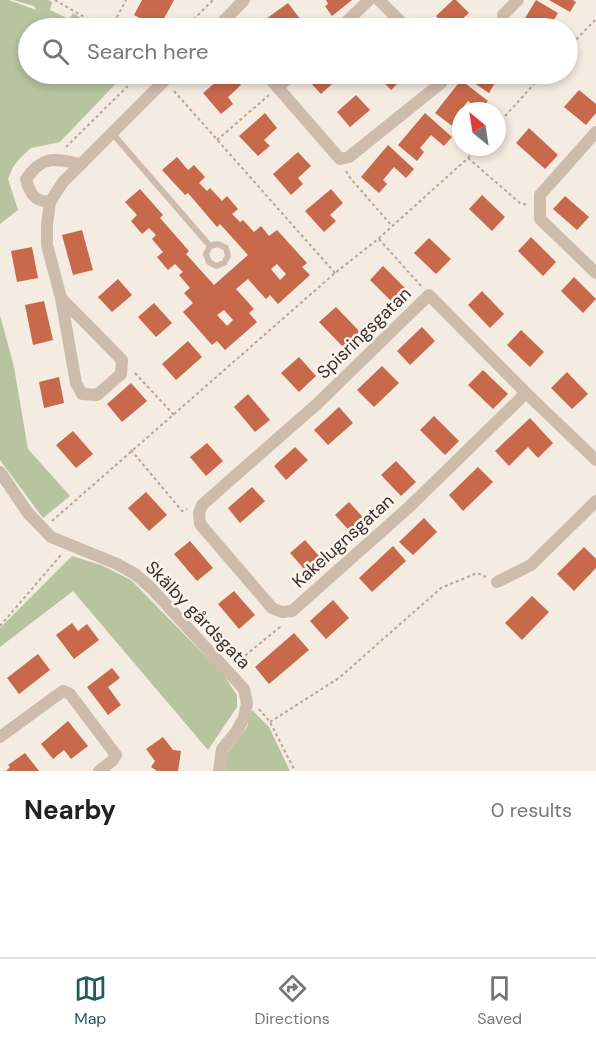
<!DOCTYPE html>
<meta charset="utf-8">
<style>
body{margin:0;font-family:"DM Sans",sans-serif;background:#f6f6f6;color:#222}
.compass{position:absolute;left:452px;top:102px;width:54px;height:54px;border-radius:50%;background:#fff;box-shadow:0 3px 9px #0003;rotate:330deg}
.list{margin:0;padding:0;list-style:none}
h2{display:flex;justify-content:space-between;align-items:center;height:78px;margin:0;padding:0 24px;font-size:26px}
h2 small{font-size:20px;font-weight:400;color:#767676}
.icon{flex:none;width:33px;height:33px;fill:none;stroke:currentColor;stroke-width:2;stroke-linecap:round;stroke-linejoin:round}
.map{position:relative;flex:none;width:596px;height:771px;overflow:hidden}
.search{position:absolute;background:#fff;box-shadow:0 3px 9px #0003;left:18px;right:18px;top:18px;height:66px;display:flex;align-items:center;gap:15px;box-sizing:border-box;padding:0 21px;border-radius:33px;color:#767676;font-size:22px}
.sheet{height:186px;background:#fff}
nav{display:flex;justify-content:space-around;align-items:center;box-sizing:border-box;height:84px;border-top:2px solid #e0e0e0;background:#fff;font-size:16px;color:#767676}
nav a{display:grid;justify-items:center;gap:3px}
nav .on{color:#1f5a5e}
.map>svg:first-child{display:block}
.green{fill:#b8c4a0}
.building{fill:#c8694b;fill-rule:evenodd}
.lines{fill:none;stroke-linecap:round;stroke-linejoin:round}
.path{stroke:#b9a596;stroke-width:2;stroke-dasharray:3 3;stroke-linecap:butt}
.lane{stroke:#cdbbac;stroke-width:6}
.street{stroke:#cdbbac;stroke-width:12}
.labels{text-anchor:middle;stroke-width:5;stroke-linejoin:round;paint-order:stroke}
.street-label{font-size:18px;fill:#3b302b;stroke:#fbf5ee}
</style>
<div class="map">
<svg width="596" height="771" viewBox="0 0 596 771">
<rect width="100%" height="100%" fill="#f4ebe1"/>
<!-- green -->
<g class="green">
<polygon points="0,0 9,0 36,10 34,6 13,0 48,0 52,2 50,10 69,19 73,13 97,28 28,28 28,74 125,74 60,142 31,148 20,158 13,167 8,179 18,210 0,224"/>
<polygon points="0,315 14,367 28,449 70,496 43,518 0,460"/>
<polygon points="72,556 101,565 131,580 223,674 237,695 237,707 208,750 73,591 0,647 0,628"/>
<polygon points="252,710 269,727 290,771 225,771 227,753 247,727"/>
</g>
<!-- building -->
<g class="building">
<polygon points="142,0 174,0 159,28 134,15"/>
<polygon points="326,0 352,0 332,16 325,6 328,4"/>
<polygon points="453,0 456,0 469,13 452,28 448,28 436,16"/>
<polygon points="536,0 558,13 552,23 548,20 542,28 519,28"/>
<polygon points="549,0 573,0 576,2 570,12"/>
<polygon points="288,3 307,28 282,28 280,25 275,28 263,28 259,24"/>
<polygon points="225,74 230,74 241,85 228,97 233,104 221,114 203,93"/>
<polygon points="314,74 337,74 340,77 321,94 307,79"/>
<polygon points="379,74 407,74 391,90 377,75"/>
<polygon points="472,74 495,74 491,80 495,83 489,93 468,79"/>
<polygon points="461,80 488,101 480,111 468,101 457,115 461,120 455,128 435,113"/>
<polygon points="579,90 596,104 596,113 586,125 564,107"/>
<polygon points="356,95 370,110 350,127 337,112"/>
<polygon points="265,113 277,128 264,140 270,146 258,156 239,136"/>
<polygon points="425,113 452,137 444,146 431,135 420,148 424,152 417,161 398,145"/>
<polygon points="529,128 558,155 545,169 516,143"/>
<polygon points="388,145 414,169 406,178 394,167 383,180 387,184 379,193 361,177"/>
<polygon points="298,152 311,166 298,178 303,184 291,195 273,174"/>
<path d="M177,157L188,170L194,165L205,177L199,183L207,191L210,188L222,201L227,196L238,209L232,214L240,222L243,220L254,232L261,226L269,236L277,230L307,263L302,267L310,275L278,304L270,295L266,299L248,279L236,289L254,309L249,313L257,322L225,350L217,341L212,345L183,312L193,303L184,293L190,288L179,275L183,272L175,264L168,270L157,257L163,252L152,239L156,235L149,228L142,234L131,221L137,215L125,202L140,189L163,215L160,218L189,251L186,254L214,285L248,255L220,224L217,227L188,193L185,195L162,170ZM277,264L286,274L280,280L271,269ZM224,310L233,320L227,326L217,315Z"/>
<polygon points="331,189 343,203 330,215 336,221 324,232 305,211"/>
<polygon points="482,195 505,217 492,231 469,209"/>
<polygon points="565,196 589,217 577,230 553,209"/>
<polygon points="82,230 93,270 73,275 62,235"/>
<polygon points="531,237 556,262 543,276 518,251"/>
<polygon points="429,238 451,259 436,274 414,253"/>
<polygon points="32,247 38,278 17,282 11,251"/>
<polygon points="383,266 406,289 392,302 370,280"/>
<polygon points="574,277 596,299 583,313 561,291"/>
<polygon points="118,279 132,295 112,312 98,297"/>
<polygon points="482,291 504,314 490,328 468,305"/>
<polygon points="44,301 53,340 33,345 25,305"/>
<polygon points="154,303 172,323 156,337 138,317"/>
<polygon points="336,307 361,333 345,349 319,322"/>
<polygon points="422,327 435,341 410,365 397,351"/>
<polygon points="521,330 544,352 530,367 507,345"/>
<polygon points="188,341 202,357 176,380 162,364"/>
<polygon points="299,357 316,376 299,392 281,373"/>
<polygon points="382,366 399,383 374,407 357,390"/>
<polygon points="483,370 508,394 493,409 468,385"/>
<polygon points="567,372 588,394 572,409 551,388"/>
<polygon points="59,377 64,403 44,408 39,382"/>
<polygon points="131,383 147,401 122,422 107,404"/>
<polygon points="248,394 270,420 255,432 234,407"/>
<polygon points="339,407 353,423 328,445 314,430"/>
<polygon points="434,416 459,441 445,455 420,430"/>
<polygon points="530,418 553,443 538,458 528,447 509,466 495,451"/>
<polygon points="73,431 93,454 76,468 56,445"/>
<polygon points="207,443 223,461 206,476 190,457"/>
<polygon points="295,447 308,460 286,480 274,466"/>
<polygon points="396,461 416,482 401,496 381,475"/>
<polygon points="478,467 493,482 463,511 449,495"/>
<polygon points="252,487 265,501 240,523 228,508"/>
<polygon points="146,492 167,515 149,531 128,508"/>
<polygon points="349,502 369,524 355,537 335,515"/>
<polygon points="424,518 437,532 413,555 399,542"/>
<polygon points="305,540 326,564 311,577 290,553"/>
<polygon points="190,541 213,568 197,581 174,554"/>
<polygon points="393,546 406,561 372,592 359,578"/>
<polygon points="584,547 596,559 596,568 574,591 557,574"/>
<polygon points="234,591 255,615 239,629 218,604"/>
<polygon points="532,596 549,612 522,640 505,623"/>
<polygon points="333,600 349,618 326,639 310,621"/>
<polygon points="72,623 78,631 87,624 99,640 74,659 56,635"/>
<polygon points="294,633 309,650 269,684 255,667"/>
<polygon points="38,654 50,670 19,694 7,678"/>
<polygon points="112,668 120,678 108,687 121,705 108,715 87,687"/>
<polygon points="68,721 88,746 71,759 64,750 53,759 41,744"/>
<polygon points="163,737 173,750 181,751 178,771 157,771 151,767 155,761 146,749"/>
<polygon points="25,753 39,771 6,771 10,767 8,765"/>
</g>
<g class="lines">
<!-- path -->
<g class="path">
<polyline points="55,0 103,28"/>
<polyline points="111,28 126,0"/>
<polyline points="185,28 213,0"/>
<polyline points="568,48 596,19"/>
<polyline points="174,91 335,273"/>
<polyline points="497,125 543,74"/>
<polyline points="217,140 269,95"/>
<polyline points="66,147 140,74"/>
<polyline points="468,158 520,203 528,205"/>
<polyline points="346,171 351,179 392,226"/>
<polyline points="379,239 421,286"/>
<polyline points="135,373 174,415"/>
<polyline points="131,450 182,511 187,509"/>
<polyline points="52,521 335,273 378,239 468,158 478,147"/>
<polyline points="0,626 61,555"/>
<polyline points="236,663 280,627 280,624"/>
<polyline points="259,709 270,722 295,771"/>
<polyline points="270,722 339,678 441,588 477,573 486,577"/>
</g>
<!-- lane -->
<polyline class="lane" points="112,133 210,246 218,244 226,248 228,256 224,263 216,266 209,262 206,254 210,246"/>
<!-- street -->
<g class="street">
<polyline points="379,0 407,28"/>
<polyline points="503,15 518,0"/>
<polyline points="217,28 244,0"/>
<polyline points="340,28 369,0"/>
<polyline points="266,74 340,159 349,157 441,83 446,74"/>
<polyline points="278,87 293,74"/>
<polyline points="596,132 540,195 540,219 596,273"/>
<path d="M50,202C34,201 30,194 26,179C44,154 54,159 81,164"/>
<polyline points="61,298 122,360 121,374 97,395 82,394 76,383 61,298 47,245 47,225 50,202 63,182 171,74"/>
<polyline points="526,393 408,508 292,611 282,612 272,608 200,524 199,513 202,505 317,404 429,295 526,393 596,460"/>
<polyline points="0,472 28,513 51,537 117,564 135,574 151,588 244,689 247,703 244,718 236,732 222,749 219,771"/>
<polyline points="497,582 531,565 596,501"/>
<polyline points="0,737 63,691 70,694 116,755 112,761 99,771"/>
</g>
</g>
<g class="labels">
<!-- street labels -->
<g class="street-label">
<text transform="translate(364 333) rotate(-44)" y="6">Spisringsgatan</text>
<text transform="translate(343 541) rotate(-42)" y="6">Kakelugnsgatan</text>
<text transform="translate(198 615) rotate(46)" y="6">Skälby gårdsgata</text>
</g>
</g>
</svg>
<svg class="compass" viewBox="-18 -18 36 36"><path d="M0-13l5 13h-10z" fill="#e53935"/><path d="M0 13l5-13h-10z" fill="#767676"/></svg>
<div class="search"><svg class="icon" aria-label="search" viewBox="0 0 24 24"><circle cx="10" cy="10" r="6"/><path d="M15 15l6 6"/></svg>Search here</div>
</div>
<section class="sheet">
<h2>Nearby<small>0 results</small></h2>
<ul class="list">
</ul>
</section>
<nav>
<a class="on"><svg class="icon" aria-label="map" viewBox="0 0 24 24"><path d="M3 6l6-2 6 2 6-2v14l-6 2-6-2-6 2zM9 4v14M15 6v14"/></svg>Map</a>
<a><svg class="icon" aria-label="directions" viewBox="0 0 24 24"><path d="M12 3l9 9-9 9-9-9zM9 14v-3h6M13 9l2 2-2 2"/></svg>Directions</a>
<a><svg class="icon" aria-label="saved" viewBox="0 0 24 24"><path d="M7 4h10v16l-5-4-5 4z"/></svg>Saved</a>
</nav>
